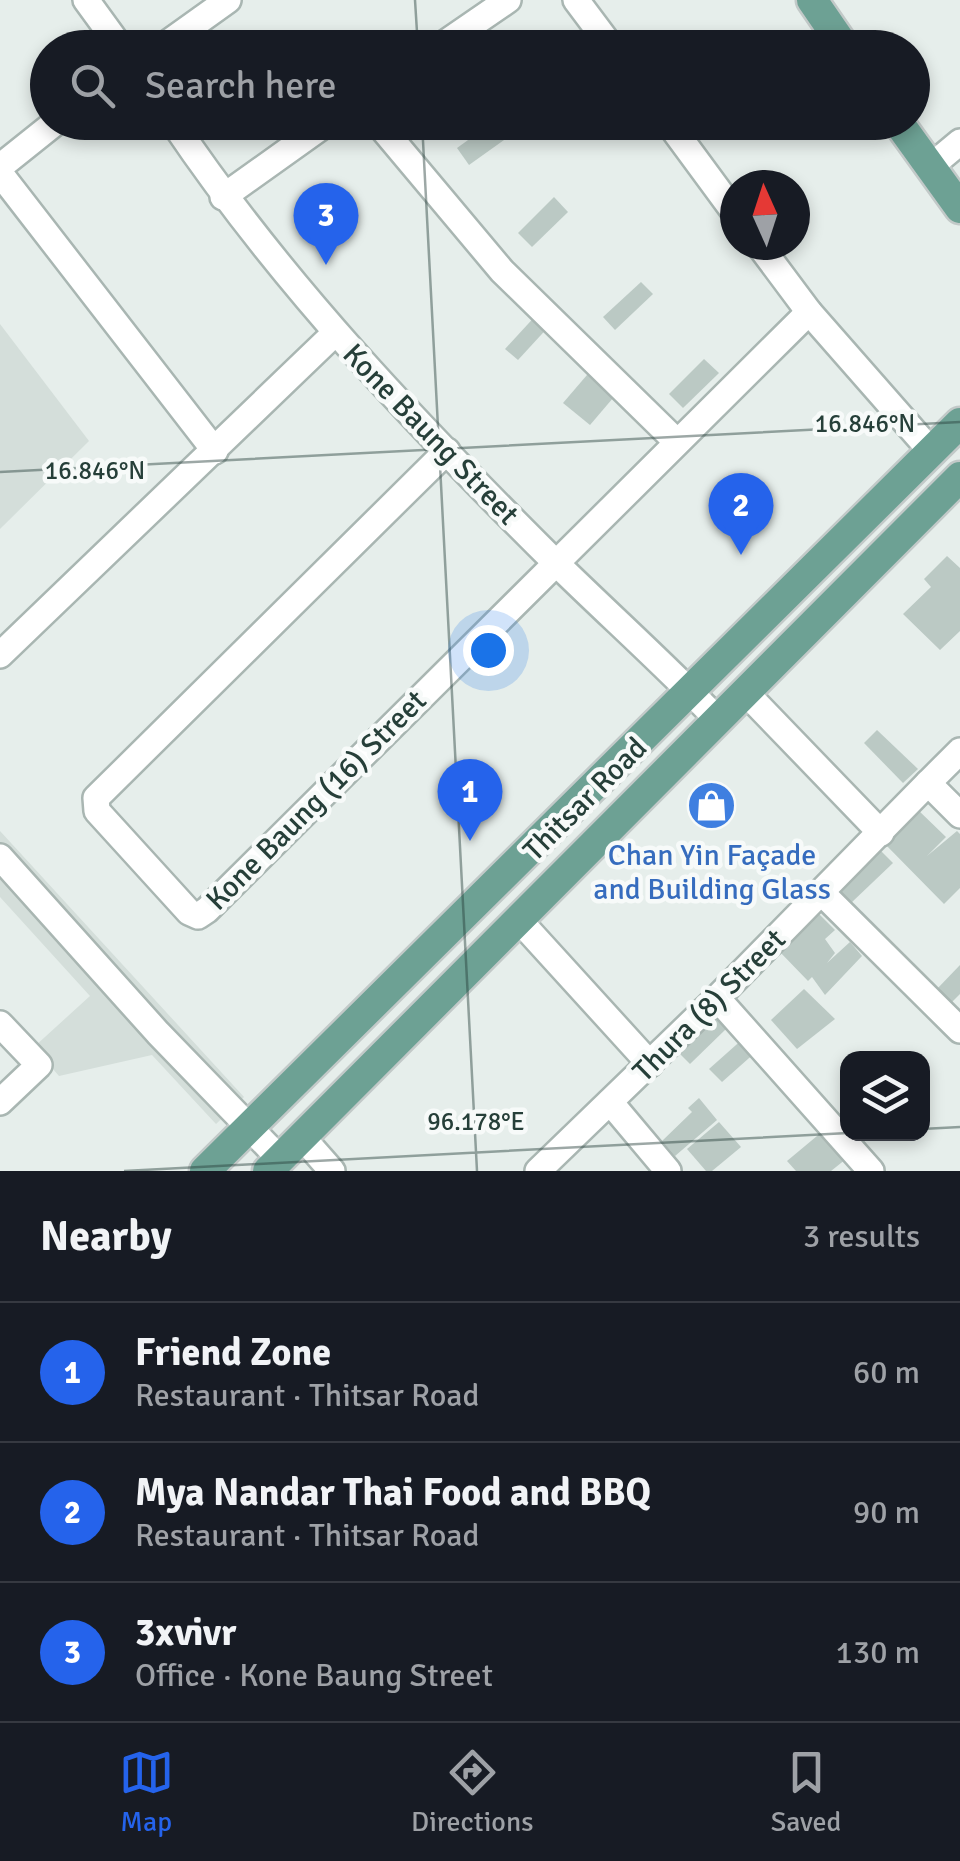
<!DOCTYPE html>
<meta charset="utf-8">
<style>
body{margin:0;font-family:Signika,sans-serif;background:#20242c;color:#f1f3f6}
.controls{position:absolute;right:30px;bottom:30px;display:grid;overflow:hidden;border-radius:20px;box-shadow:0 5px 15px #0003}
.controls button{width:90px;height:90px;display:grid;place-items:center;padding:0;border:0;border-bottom:2px solid #363941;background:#171b24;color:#f1f3f6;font:50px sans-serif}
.compass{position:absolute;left:720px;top:170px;width:90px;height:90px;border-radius:50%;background:#171b24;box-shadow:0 5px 15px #0003;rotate:357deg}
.you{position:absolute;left:488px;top:650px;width:35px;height:35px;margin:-25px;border:8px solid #fff;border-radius:50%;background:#1a73e8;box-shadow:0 0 0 15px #1a73e833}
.badge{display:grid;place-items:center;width:65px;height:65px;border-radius:50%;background:#2563eb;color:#fff;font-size:32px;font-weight:700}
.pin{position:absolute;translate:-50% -82px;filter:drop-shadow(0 2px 5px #0008)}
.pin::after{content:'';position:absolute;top:52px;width:35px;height:30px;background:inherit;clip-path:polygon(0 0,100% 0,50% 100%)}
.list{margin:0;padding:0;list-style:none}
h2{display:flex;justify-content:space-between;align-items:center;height:130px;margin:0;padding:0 40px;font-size:42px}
h2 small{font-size:32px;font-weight:400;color:#9ea1a6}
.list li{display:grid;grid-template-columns:65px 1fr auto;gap:30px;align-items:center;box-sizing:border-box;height:140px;padding:0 40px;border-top:2px solid #363941}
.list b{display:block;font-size:38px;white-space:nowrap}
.list p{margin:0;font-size:32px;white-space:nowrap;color:#9ea1a6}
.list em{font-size:32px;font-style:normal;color:#9ea1a6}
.icon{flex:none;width:55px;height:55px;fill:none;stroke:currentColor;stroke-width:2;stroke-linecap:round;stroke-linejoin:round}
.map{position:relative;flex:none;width:960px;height:1171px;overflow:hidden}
.search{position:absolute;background:#171b24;box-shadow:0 5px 15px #0003;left:30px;right:30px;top:30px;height:110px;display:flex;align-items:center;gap:25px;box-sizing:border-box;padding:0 35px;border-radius:55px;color:#9ea1a6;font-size:38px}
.sheet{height:550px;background:#171b24}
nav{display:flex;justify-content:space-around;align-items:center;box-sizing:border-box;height:140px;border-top:2px solid #363941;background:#171b24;font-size:28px;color:#9ea1a6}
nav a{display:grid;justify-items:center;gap:5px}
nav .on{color:#2563eb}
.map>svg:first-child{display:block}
.built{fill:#d4deda}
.building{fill:#bbc9c4}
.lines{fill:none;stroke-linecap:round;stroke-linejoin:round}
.minor-casing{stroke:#a9b6b2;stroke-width:30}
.major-casing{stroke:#c2c9c8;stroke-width:35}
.minor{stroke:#fff;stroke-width:25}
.major{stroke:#6da194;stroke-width:30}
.ticks{fill:none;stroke:#263f39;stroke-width:2.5;stroke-opacity:0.45}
.labels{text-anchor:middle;stroke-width:9;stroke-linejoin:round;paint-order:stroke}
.street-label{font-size:30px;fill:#263f39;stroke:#f7faf9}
.shop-label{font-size:30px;fill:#366cbe;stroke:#f7faf9}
.ticks-label{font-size:25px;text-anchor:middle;fill:#263f39;stroke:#f7faf9;stroke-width:9;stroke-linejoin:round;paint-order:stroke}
</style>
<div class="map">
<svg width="960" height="1171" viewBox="0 0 960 1171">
<rect width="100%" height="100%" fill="#e6eeeb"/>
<!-- built -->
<g class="built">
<polygon points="0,324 89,441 0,529"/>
<polygon points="0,831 244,1097 216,1124 152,1055 59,1076 34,1047 90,996 0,897"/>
</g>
<!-- building -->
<g class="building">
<polygon points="493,122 501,122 511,135 469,165 457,148"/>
<polygon points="554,197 568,212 532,247 518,233"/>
<polygon points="641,282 653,294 615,330 603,317"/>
<polygon points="539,312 552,323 518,360 505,349"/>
<polygon points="704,359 719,373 683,408 669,394"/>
<polygon points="593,368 619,391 590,425 563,403"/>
<polygon points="947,556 960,568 960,631 940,650 903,614 931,587 924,579"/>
<polygon points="877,730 918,769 903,783 864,743"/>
<polygon points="917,809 946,837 927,856 957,831 960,834 960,888 944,904 884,843"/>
<polygon points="879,849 893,863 851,903 838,888"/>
<polygon points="818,913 835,930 825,939 835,953 827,963 850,942 862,956 825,995 812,977 808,981 779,951"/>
<polygon points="960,965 960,994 949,1005 936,990"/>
<polygon points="804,989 835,1019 797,1049 771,1020"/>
<polygon points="712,1014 726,1029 690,1064 675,1049"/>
<polygon points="745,1037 757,1051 722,1082 709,1069"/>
<polygon points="699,1098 717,1120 675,1156 662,1141 692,1112 688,1108"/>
<polygon points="719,1122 741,1147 712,1171 706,1171 687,1149"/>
<polygon points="823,1131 846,1159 831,1171 796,1171 787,1161"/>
</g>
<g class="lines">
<defs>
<g id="minor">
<polyline points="86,0 121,48"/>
<polyline points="576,0 612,48"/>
<polyline points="161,48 228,0"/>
<polyline points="438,48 508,0"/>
<polyline points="56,122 1,166 2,176 215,451"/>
<path d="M173,122C282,284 417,425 555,562C609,615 665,665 718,720"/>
<polyline points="377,122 502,271 677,442"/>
<polyline points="668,122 735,213"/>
<polyline points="930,167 960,142"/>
<polyline points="223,197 328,122"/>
<polyline points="759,245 809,312 931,451"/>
<polyline points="447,451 96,798 97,811 189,912 198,916 207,910 809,312"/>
<polyline points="0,655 334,334"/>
<polyline points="745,692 881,833"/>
<polyline points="928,783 960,751"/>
<polyline points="0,857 158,1033 280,1159"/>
<polyline points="822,893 960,1030"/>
<polyline points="518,919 650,1064"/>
<polyline points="717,998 871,1171"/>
<polyline points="0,1024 39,1065 0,1102"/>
<polyline points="610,1102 668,1171"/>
<polyline points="302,1137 332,1171"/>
<polyline points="538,1171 717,998 928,783 960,815"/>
</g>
<g id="major">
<polyline points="812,0 845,48"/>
<polyline points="898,122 960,208"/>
<polyline points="205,1171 960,423"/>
<polyline points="268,1171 960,477"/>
</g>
</defs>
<!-- minor casing -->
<use href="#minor" class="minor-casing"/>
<!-- major casing -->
<use href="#major" class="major-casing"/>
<!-- minor -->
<use href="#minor" class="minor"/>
<!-- major -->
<use href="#major" class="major"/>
</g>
<!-- ticks -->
<path class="ticks" d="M415,0L418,48M422,122L477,1171M0,472L960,422M922,1129L960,1127M124,1171L848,1133"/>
<!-- icons -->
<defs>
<symbol id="shop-disc" viewBox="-11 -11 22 22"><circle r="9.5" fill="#3f7fe0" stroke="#f7faf9"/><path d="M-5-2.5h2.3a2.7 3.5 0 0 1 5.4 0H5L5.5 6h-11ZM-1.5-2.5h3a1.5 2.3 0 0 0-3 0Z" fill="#fff"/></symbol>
</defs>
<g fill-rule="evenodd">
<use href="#shop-disc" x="684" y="778" width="55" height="55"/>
</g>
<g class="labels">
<!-- street labels -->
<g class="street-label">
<text transform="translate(431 434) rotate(46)" y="10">Kone Baung Street</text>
<text transform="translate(585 799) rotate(-45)" y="10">Thitsar Road</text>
<text transform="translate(316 800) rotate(-45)" y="10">Kone Baung (16) Street</text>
<text transform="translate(709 1005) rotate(-45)" y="10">Thura (8) Street</text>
</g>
<!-- shop labels -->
<g class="shop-label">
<text x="712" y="865">Chan Yin Façade<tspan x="712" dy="34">and Building Glass</tspan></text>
</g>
</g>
<g class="ticks-label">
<text x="865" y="432">16.846°N</text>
<text x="95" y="479">16.846°N</text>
<text x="476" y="1130">96.178°E</text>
</g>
</svg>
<div class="controls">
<button><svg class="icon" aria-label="layers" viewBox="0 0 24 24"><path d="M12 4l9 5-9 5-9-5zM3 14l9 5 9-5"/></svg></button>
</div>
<svg class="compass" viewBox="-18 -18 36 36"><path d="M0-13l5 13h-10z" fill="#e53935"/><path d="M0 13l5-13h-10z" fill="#9ea1a6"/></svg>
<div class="you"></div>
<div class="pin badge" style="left:470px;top:841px">1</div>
<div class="pin badge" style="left:741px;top:555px">2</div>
<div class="pin badge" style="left:326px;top:265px">3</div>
<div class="search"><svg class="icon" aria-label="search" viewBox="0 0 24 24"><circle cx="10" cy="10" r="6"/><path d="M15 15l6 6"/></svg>Search here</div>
</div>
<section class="sheet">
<h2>Nearby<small>3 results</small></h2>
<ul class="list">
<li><span class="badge">1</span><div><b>Friend Zone</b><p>Restaurant · Thitsar Road</p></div><em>60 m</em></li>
<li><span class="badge">2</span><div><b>Mya Nandar Thai Food and BBQ</b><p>Restaurant · Thitsar Road</p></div><em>90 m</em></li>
<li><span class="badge">3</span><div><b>3xvivr</b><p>Office · Kone Baung Street</p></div><em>130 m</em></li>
</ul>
</section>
<nav>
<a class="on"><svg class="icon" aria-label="map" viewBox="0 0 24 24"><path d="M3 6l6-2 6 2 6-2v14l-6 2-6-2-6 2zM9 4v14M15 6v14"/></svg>Map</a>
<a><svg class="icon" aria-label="directions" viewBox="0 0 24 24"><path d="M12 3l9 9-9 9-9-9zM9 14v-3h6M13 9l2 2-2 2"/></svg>Directions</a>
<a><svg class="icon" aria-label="saved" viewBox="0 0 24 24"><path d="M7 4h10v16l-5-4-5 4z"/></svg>Saved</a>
</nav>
